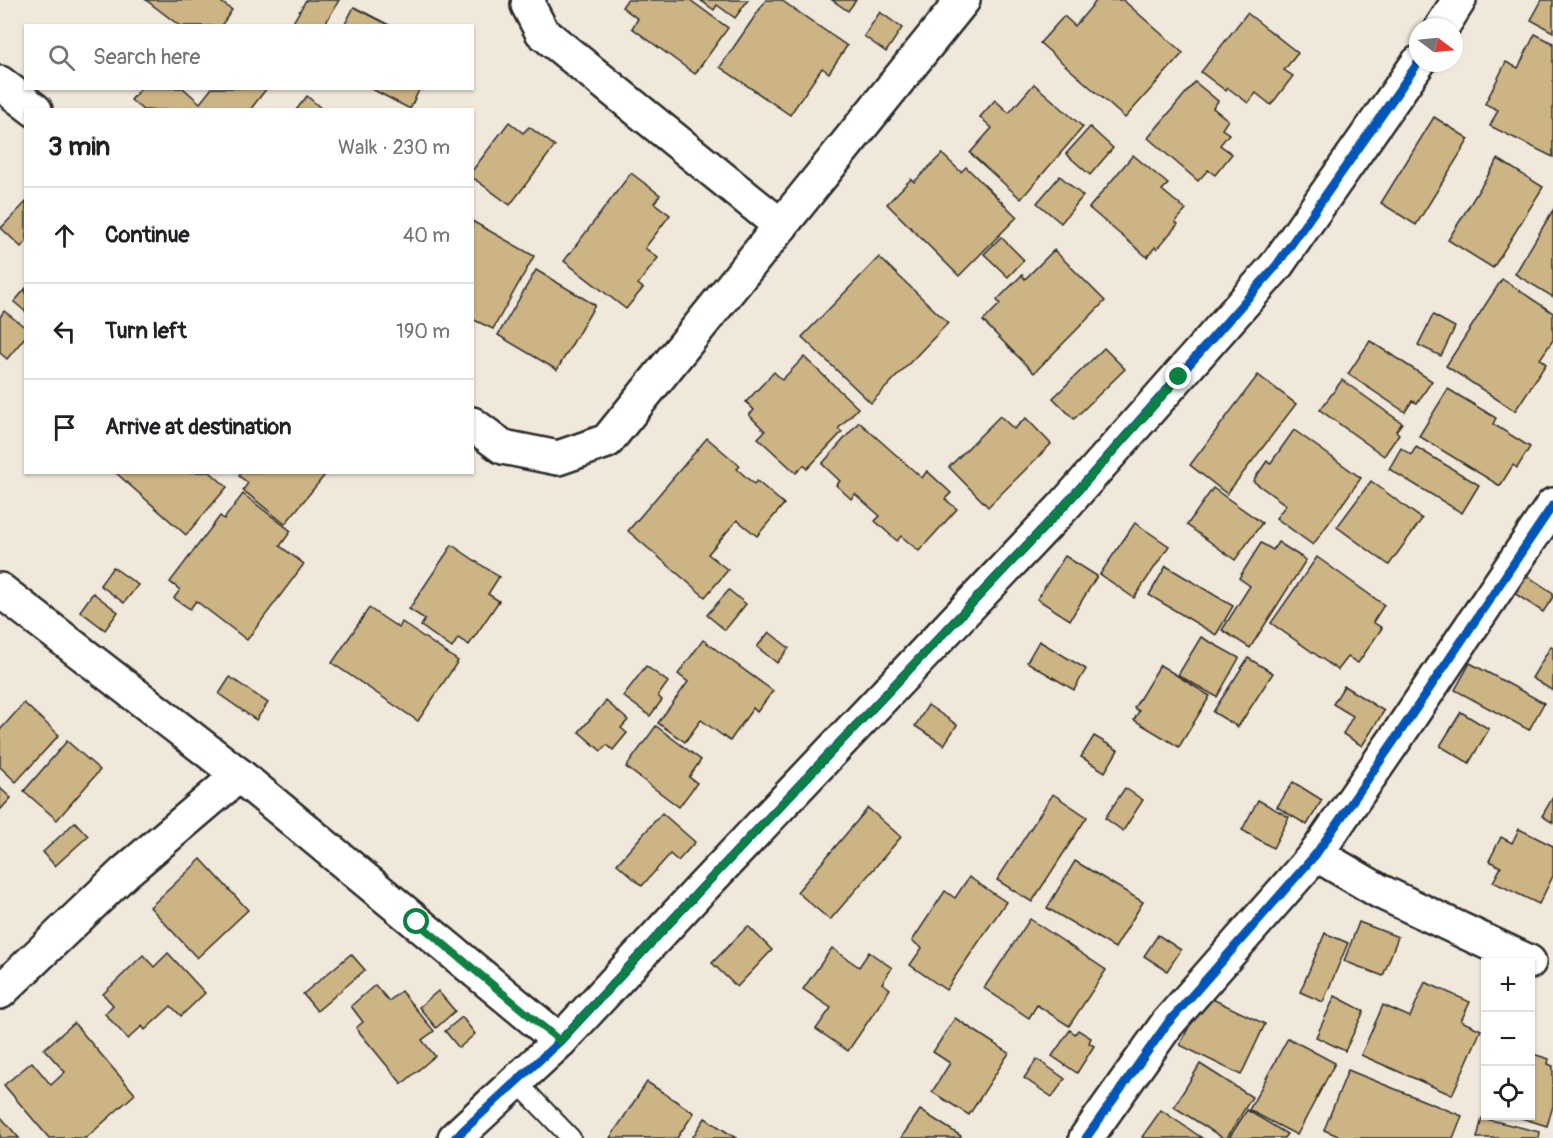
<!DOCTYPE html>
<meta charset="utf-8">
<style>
body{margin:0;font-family:Pangolin,sans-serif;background:#f2f2f2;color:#202124}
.controls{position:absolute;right:18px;bottom:18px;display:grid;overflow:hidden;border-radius:0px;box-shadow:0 2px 4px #0004}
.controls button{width:54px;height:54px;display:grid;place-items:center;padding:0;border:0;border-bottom:2px solid #e0e0e0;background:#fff;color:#202124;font:30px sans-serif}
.compass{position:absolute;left:1409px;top:18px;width:54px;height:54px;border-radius:50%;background:#fff;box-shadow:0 2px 4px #0004;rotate:106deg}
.stop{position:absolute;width:18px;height:18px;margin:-14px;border:4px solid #0b8043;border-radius:50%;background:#fff}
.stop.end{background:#0b8043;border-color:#fff;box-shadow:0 2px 6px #0008}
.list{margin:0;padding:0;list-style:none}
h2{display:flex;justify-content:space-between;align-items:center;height:78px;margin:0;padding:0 24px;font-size:26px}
h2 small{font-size:20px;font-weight:400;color:#757577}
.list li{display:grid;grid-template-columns:39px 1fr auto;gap:18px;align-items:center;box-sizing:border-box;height:96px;padding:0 24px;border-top:2px solid #e0e0e0}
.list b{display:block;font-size:22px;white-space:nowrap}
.list em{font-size:20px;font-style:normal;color:#757577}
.icon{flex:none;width:33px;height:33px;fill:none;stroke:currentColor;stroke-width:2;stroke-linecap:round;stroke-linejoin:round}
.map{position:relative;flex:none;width:1553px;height:1138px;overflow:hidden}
.search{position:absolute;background:#fff;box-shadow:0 2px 4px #0004;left:24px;top:24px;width:450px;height:66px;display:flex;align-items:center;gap:15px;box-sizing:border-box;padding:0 21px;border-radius:0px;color:#757577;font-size:22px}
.panel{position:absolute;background:#fff;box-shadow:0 2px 4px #0004;left:24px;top:108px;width:450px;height:366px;border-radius:0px}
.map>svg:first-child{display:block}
.building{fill:#ccb484;stroke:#2b2b2b;stroke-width:1.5}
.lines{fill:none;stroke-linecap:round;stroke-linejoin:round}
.service-casing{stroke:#2b2b2b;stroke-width:22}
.minor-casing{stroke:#2b2b2b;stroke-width:38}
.service{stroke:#fff;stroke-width:18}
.minor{stroke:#fff;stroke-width:33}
.cycleway-casing{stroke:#fff;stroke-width:13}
.cycleway{stroke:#0057b8;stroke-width:9}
.route{stroke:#0b8043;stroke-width:8}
</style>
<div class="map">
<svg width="1553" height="1138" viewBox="0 0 1553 1138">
<rect width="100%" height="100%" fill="#f0e8da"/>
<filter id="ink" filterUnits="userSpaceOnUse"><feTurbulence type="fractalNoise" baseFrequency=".0167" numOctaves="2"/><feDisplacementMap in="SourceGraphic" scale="12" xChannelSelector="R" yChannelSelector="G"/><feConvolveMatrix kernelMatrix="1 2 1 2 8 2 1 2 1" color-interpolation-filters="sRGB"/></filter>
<g filter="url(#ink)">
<!-- building -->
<g class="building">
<polygon points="146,0 218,0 232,10 221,26 180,26"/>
<polygon points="306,0 339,0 324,26 291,26"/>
<polygon points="627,0 690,0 728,28 695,74 632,28 638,19 622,7"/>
<polygon points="700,0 748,0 735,18 717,5 714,10"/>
<polygon points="766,0 781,0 847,46 829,73 822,68 790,115 720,67"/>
<polygon points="832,0 856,0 848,11"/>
<polygon points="1097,0 1123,0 1183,53 1125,118 1040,43 1064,16 1075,26"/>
<polygon points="1542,0 1553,0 1553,32 1531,20"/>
<polygon points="354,7 391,26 344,26"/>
<polygon points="880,12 902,28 886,52 864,36"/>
<polygon points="1247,13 1298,53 1284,70 1293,76 1271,105 1256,93 1248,103 1228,88 1226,91 1201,72"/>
<polygon points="1535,34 1553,43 1553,157 1490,126 1498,110 1485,104 1506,62 1518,68"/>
<polygon points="1195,82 1218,101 1213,108 1228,120 1222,129 1229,134 1220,145 1232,154 1215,175 1208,170 1198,181 1148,138"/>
<polygon points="1034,84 1083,127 1021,199 970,153 992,128 980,117 995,100 1009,113"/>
<polygon points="141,88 183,88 200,103 212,88 267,88 250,110 143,110 131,100"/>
<polygon points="370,88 420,88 410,109"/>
<polygon points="307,96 323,110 296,110"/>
<polygon points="1434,117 1469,139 1416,225 1381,203"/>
<polygon points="509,122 523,133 529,127 555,146 510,205 472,177 472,171"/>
<polygon points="1090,127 1113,148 1090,175 1066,154"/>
<polygon points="942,154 961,172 966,167 1017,217 959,276 887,204 911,179 914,182"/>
<polygon points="1133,155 1168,184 1162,190 1186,210 1175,222 1178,224 1157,249 1155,247 1147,257 1089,208"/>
<polygon points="1498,159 1543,187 1493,268 1448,240"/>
<polygon points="631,173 660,195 654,203 670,215 645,248 658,258 638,284 643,288 626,309 564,261"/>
<polygon points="1060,176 1083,196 1061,223 1037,203"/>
<polygon points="26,202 26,242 21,247 1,228"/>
<polygon points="1553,210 1553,297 1515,274"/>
<polygon points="472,221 534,256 493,329 472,319"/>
<polygon points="1001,237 1024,260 1008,277 984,254"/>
<polygon points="1054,250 1105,301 1034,373 983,321 1000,304 997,300 1022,275 1025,279"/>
<polygon points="879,257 948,323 871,403 802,337"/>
<polygon points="536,270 595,305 557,370 498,335"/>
<polygon points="1502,279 1553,313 1553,340 1540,359 1546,364 1515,411 1446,366"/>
<polygon points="26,288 26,312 14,302"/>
<polygon points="4,311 26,328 26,336 7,359 0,353 0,317"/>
<polygon points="1433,315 1455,327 1441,356 1418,345"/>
<polygon points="1370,341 1432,381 1417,403 1412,401 1405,412 1348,374"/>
<polygon points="1104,348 1125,369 1074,419 1053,398"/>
<polygon points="804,357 858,408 838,429 842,432 807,469 804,465 796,473 758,438 765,431 749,415 754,410 746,402 774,372 782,380"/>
<polygon points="1258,375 1296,404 1227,494 1190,465"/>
<polygon points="1342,380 1402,423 1396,431 1399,434 1384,456 1320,410"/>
<polygon points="1448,389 1496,418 1493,424 1530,447 1517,468 1513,465 1500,486 1419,436"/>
<polygon points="1000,416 1014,429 1026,418 1051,444 988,507 949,467"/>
<polygon points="859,422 922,478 927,471 951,493 945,499 957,509 919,551 901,536 897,541 875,521 880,516 855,494 851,499 836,485 840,481 822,464"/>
<polygon points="1294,430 1361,478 1313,545 1276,518 1286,505 1253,481 1267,461 1270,464"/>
<polygon points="707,438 740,466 737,469 754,484 757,481 784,504 757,536 737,520 708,554 728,570 705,597 628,531"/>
<polygon points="1416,447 1479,485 1462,513 1389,469 1401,448 1411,455"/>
<polygon points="115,472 210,472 227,487 186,535"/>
<polygon points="241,472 320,472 324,476 285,524 243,490 248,483 239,476"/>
<polygon points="1371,481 1422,519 1389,565 1337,527"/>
<polygon points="1213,488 1262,523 1235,560 1187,525"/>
<polygon points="243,494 291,531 280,546 304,564 247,640 196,601 190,609 174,598 180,590 170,582 220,516 224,519"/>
<polygon points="1135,523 1169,546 1134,598 1100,574"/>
<polygon points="1278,542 1306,560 1250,648 1222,630 1250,586 1239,578 1261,543 1273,550"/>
<polygon points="452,545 499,577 488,594 499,601 469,645 458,638 452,648 421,626 425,619 409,609"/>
<polygon points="1065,556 1097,576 1070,620 1037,599"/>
<polygon points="1317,557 1384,605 1373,622 1382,628 1358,663 1348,657 1338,670 1271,623"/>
<polygon points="1166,566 1233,606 1216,635 1149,595"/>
<polygon points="113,567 138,585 124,603 100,585"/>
<polygon points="1526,575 1553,593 1553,597 1543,612 1514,593"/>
<polygon points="729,590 746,604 725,630 707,615"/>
<polygon points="93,593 118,612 105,630 80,611"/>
<polygon points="369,608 399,628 402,622 458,661 418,721 332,663"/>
<polygon points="769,632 789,648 777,663 757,647"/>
<polygon points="1201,637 1239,658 1217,697 1178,675"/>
<polygon points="703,640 773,691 757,712 753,708 730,741 701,720 685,742 658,723 688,682 678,674"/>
<polygon points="1039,641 1086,669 1074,690 1027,662"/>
<polygon points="1551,646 1553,647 1553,691 1532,678"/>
<polygon points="1248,658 1273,673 1238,727 1213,712"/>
<polygon points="1470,663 1544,703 1529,730 1455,690"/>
<polygon points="1160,665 1210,696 1179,747 1134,720 1139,711 1134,708"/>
<polygon points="646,666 668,682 658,696 662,700 650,716 623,696"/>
<polygon points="230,677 268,703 256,720 219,694"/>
<polygon points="1344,686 1384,711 1362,746 1343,734 1353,716 1333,704"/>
<polygon points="606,701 628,720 621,728 627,733 613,750 607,745 601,751 579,732"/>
<polygon points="24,703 59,735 16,782 0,767 0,730"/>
<polygon points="928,705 957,725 944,745 915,726"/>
<polygon points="1461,712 1489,729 1469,763 1440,746"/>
<polygon points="656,726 701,760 689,777 697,783 679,807 626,767"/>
<polygon points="1094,736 1118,750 1105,772 1081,757"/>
<polygon points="67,741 100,770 57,820 24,791"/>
<polygon points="1293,782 1322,800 1307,825 1277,807"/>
<polygon points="0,788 11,798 0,810"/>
<polygon points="1125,788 1143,800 1123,831 1105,818"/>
<polygon points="1053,794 1087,817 1032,902 997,880"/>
<polygon points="1553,797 1553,823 1542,816"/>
<polygon points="1258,800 1289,817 1273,848 1242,830"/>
<polygon points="868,808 901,837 830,920 797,892"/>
<polygon points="662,813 695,842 678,861 670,854 642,886 617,864"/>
<polygon points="75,822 88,836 55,866 43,852"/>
<polygon points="1519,829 1553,846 1553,876 1539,904 1493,882 1501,867 1489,861 1501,837 1512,843"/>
<polygon points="201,859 248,910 197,958 150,907"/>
<polygon points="1075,861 1143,902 1115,948 1047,908"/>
<polygon points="969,877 1006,902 946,990 910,965 922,948 912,941 945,891 955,898"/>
<polygon points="1030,919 1106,970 1069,1026 1037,1005 1029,1018 984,988"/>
<polygon points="1359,922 1398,937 1383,976 1344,961"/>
<polygon points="748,926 772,950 737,987 712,963"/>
<polygon points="1325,933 1348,943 1323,1002 1300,992"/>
<polygon points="1158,935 1181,950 1167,971 1144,956"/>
<polygon points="832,948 859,967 869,952 892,968 882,983 890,989 848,1051 816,1029 831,1008 803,989"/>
<polygon points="168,953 205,993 181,1016 171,1006 145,1030 142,1026 128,1039 105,1014 113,1005 103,994 143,955 154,967"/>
<polygon points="351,954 365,970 317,1011 303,994"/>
<polygon points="1425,982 1470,1002 1461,1021 1481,1030 1452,1095 1361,1055 1383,1005 1410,1017"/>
<polygon points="375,985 389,1001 401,991 434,1031 422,1040 435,1056 402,1084 356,1028 363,1022 351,1006"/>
<polygon points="438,991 455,1011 436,1028 419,1007"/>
<polygon points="1204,995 1265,1024 1241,1075 1180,1045"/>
<polygon points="1335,996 1364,1011 1345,1051 1316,1037"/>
<polygon points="462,1017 475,1034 459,1048 445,1031"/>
<polygon points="955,1018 1009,1053 969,1115 932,1092 950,1063 933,1052"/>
<polygon points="74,1023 135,1094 86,1138 49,1138 4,1085 32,1062 51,1085 65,1072 44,1049"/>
<polygon points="1070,1030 1075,1034 1078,1030 1091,1038 1089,1043 1094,1046 1077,1073 1052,1056"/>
<polygon points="1288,1038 1335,1063 1297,1135 1249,1110"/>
<polygon points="1530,1053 1549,1059 1548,1064 1553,1066 1553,1106 1547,1126 1515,1116 1530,1116"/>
<polygon points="1037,1059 1065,1079 1052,1097 1024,1078"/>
<polygon points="1200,1064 1252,1097 1227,1138 1223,1138 1174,1107"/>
<polygon points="1348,1070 1462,1116 1453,1138 1343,1138 1324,1130"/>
<polygon points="647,1082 694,1113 677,1138 610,1138"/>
<polygon points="920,1110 961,1136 960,1138 901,1138"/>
<polygon points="1161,1110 1202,1138 1144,1138 1142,1137"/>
<polygon points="1247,1110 1287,1134 1284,1138 1229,1138"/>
<polygon points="0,1116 19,1138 0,1138"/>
<polygon points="705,1118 736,1138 692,1138"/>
<polygon points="1482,1118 1540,1132 1539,1138 1477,1138"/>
</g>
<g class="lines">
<defs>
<polyline id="service" points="516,1081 571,1138"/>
<g id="minor">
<polyline points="529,0 528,5 542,32 781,226"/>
<polyline points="1442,27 1459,0"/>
<polyline points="0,83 35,110"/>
<polyline points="472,424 503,447 558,458 607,441 963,0"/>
<polyline points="0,590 239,775 560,1041"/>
<polyline points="1316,854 1379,891 1529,962"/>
<polyline points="0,992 124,873 239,775"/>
<polyline points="455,1138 560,1041 700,890 1064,506 1276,266 1418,63"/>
<polyline points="1086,1138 1167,1024 1316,854 1398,735 1553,505"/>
</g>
</defs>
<!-- service casing -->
<use href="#service" class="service-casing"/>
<!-- minor casing -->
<use href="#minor" class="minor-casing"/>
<!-- service -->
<use href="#service" class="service"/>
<!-- minor -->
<use href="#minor" class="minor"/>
<defs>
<g id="cycleway">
<polyline points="455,1138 560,1041 700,890 1064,506 1276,266 1418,63"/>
<polyline points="1086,1138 1167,1024 1316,854 1398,735 1553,505"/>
</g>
</defs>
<!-- cycleway casing -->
<use href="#cycleway" class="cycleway-casing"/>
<!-- cycleway -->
<use href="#cycleway" class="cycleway"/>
</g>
</g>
<g class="lines" filter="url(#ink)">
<!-- route -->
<polyline class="route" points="417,922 560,1041 700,890 1064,506 1179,377"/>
</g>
</svg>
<div class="controls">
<button>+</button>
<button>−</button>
<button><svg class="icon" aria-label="locate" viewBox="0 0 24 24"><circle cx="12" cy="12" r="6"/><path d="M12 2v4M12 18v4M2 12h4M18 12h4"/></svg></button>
</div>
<svg class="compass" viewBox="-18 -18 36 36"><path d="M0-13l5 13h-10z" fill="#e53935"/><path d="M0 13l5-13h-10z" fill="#757577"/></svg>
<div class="stop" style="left:417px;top:922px"></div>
<div class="stop end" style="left:1179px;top:377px"></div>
<div class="search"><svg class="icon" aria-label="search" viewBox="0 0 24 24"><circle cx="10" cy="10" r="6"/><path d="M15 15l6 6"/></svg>Search here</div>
<section class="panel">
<h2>3 min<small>Walk · 230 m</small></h2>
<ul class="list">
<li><svg class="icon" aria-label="ahead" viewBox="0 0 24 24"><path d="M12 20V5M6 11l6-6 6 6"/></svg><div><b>Continue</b></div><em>40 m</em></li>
<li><svg class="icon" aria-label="left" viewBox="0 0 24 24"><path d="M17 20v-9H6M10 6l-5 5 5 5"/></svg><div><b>Turn left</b></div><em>190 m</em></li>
<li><svg class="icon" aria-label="arrive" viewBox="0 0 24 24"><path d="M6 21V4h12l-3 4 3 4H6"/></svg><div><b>Arrive at destination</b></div></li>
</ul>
</section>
</div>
